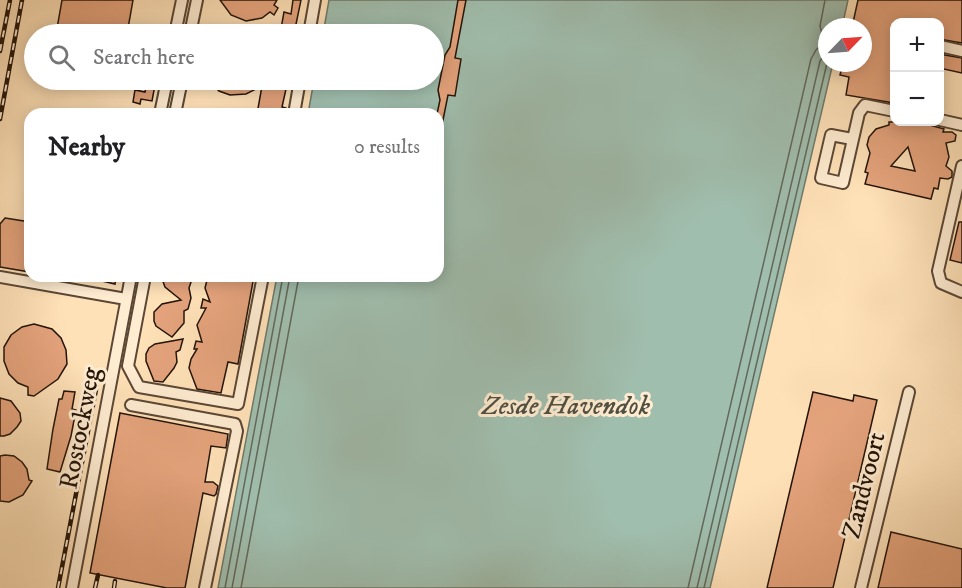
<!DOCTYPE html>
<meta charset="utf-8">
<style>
body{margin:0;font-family:"IM FELL DW Pica",serif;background:#f6f6f6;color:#202124}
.controls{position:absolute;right:18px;top:18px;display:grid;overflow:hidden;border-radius:12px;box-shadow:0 3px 15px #0003}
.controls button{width:54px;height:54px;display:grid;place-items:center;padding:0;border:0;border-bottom:2px solid #e0e0e0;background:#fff;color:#202124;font:30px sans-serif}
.compass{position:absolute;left:818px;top:18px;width:54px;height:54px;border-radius:50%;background:#fff;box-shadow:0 3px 15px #0003;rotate:65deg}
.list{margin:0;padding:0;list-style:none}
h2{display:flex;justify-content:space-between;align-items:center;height:78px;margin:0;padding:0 24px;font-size:26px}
h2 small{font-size:20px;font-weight:400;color:#757577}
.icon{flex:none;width:33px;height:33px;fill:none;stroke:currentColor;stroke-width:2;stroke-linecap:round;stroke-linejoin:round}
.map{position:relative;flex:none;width:962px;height:588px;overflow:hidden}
.search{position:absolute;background:#fff;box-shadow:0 3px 15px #0003;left:24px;top:24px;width:420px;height:66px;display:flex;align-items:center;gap:15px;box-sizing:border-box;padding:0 21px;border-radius:33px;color:#757577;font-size:22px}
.panel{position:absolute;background:#fff;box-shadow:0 3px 15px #0003;left:24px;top:108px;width:420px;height:174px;border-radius:18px}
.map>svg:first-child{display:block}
.water{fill:#a0beae;stroke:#6e7a6c;stroke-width:1.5}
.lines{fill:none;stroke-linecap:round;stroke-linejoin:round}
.shore{stroke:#62695c;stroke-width:1.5}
.building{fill:#e4a37c;stroke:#231409;stroke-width:1.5;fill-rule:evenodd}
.minor-casing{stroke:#5a4735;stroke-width:14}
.minor{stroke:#ffecd1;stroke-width:10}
.rail-casing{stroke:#231409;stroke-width:4.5}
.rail{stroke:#ffecd1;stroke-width:2;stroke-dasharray:7;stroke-linecap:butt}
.labels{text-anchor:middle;stroke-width:6;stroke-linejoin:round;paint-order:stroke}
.street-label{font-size:26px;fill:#231409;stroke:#ffecd1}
.water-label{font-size:27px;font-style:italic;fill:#4f5043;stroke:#ffecd1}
</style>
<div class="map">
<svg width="962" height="588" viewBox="0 0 962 588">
<rect width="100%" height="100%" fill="#ffe1b8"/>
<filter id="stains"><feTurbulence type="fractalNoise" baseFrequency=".00333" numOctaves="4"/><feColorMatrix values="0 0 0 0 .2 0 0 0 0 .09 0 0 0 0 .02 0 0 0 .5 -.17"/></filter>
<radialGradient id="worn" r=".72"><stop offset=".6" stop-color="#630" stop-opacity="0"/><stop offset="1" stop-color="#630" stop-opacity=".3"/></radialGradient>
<!-- water -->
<polygon class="water" points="329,0 848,0 842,27 827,27 827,63 833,63 710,588 218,588 277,276 438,276 438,114 308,114 314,80 434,80 434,34 323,34"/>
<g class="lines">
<!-- shore -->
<g class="shore">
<polyline points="225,588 283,276"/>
<polyline points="232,588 290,276"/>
<polyline points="241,588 299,276"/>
<polyline points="688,588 811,59 816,50 824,42 820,26 825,0"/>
<polyline points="697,588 820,61 827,52"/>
<polyline points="704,588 827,63"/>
</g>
</g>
<!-- building -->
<g class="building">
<polygon points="62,0 133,0 127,34 56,34"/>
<polygon points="220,0 277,0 274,5 278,8 274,15 270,12 262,18 246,21 231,15"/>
<polygon points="293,0 301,0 294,34 280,34 284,12 291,14"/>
<polygon points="458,0 466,0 455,58 461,59 455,96 448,95 441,130 438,130 437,114 440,100 438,90 445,55 450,47"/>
<polygon points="858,0 962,0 962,43 939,39 939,22 894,22 894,103 846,95 849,77 840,75 843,63 863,63 863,27 852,27"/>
<polygon points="939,54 962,58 962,73 939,68"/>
<polygon points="209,80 288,80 282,107 286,108 285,114 257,114 262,86 246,94 230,95 219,91"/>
<polygon points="147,83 155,85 152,101 141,99 140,104 133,102 135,90 145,92"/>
<path d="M889,122H919L944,129L943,132H952L956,135L955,141L946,143L949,157L946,166L952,171V177L948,179L940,178L938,189L934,188L931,199L865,184L868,173L865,172L870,153L867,145L869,137L876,129L889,125ZM908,147L915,171L891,166Z"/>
<polygon points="5,218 30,222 30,272 0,267 0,224"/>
<polygon points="959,222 962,222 962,263 950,260"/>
<polygon points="93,276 116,276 115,284 93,279"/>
<polygon points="161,276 193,276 189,288 191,298 188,309 184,311 184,323 172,337 156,326 154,321 154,312 162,304 181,300 165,287"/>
<polygon points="208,276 254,276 238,364 228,362 221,393 197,389 189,368 191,359 197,349 194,349 196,341 202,342 197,325 206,308 201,308 203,299 210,302 205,288"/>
<polygon points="34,324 52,329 61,338 66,350 67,364 58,379 34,396 28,395 28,387 18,383 9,374 4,361 4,347 11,335 22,327"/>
<polygon points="183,339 180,350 176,352 177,362 174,368 163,382 154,381 146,361 146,354 149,348 155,344"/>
<polygon points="64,391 75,392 72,409 76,410 71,436 60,472 47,469 53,429 59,399 62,399"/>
<polygon points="813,392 853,401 854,395 877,400 833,588 767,588"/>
<polygon points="0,398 11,401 20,413 21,421 17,427 10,434 4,436 0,436"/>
<polygon points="120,413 228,434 226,448 211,446 205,482 213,482 218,486 216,494 214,496 203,493 185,588 167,588 90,573"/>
<polygon points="5,455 14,456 22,462 27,469 29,480 32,481 23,495 9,502 0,501 0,456"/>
<polygon points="891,532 962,549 962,588 878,588"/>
</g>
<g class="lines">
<defs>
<g id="minor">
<polyline points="175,34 182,0"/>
<polyline points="190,34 197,0"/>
<polyline points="309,34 315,0"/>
<polyline points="940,46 962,51"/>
<polyline points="160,114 167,80"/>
<polyline points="175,114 182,80"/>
<polyline points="294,114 300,80"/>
<polyline points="940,120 962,125"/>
<polyline points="852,139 831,135 821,178 843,183 859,113 865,105 894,111"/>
<polyline points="962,166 938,271 941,283 962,292"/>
<polyline points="145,276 128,366 139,387 238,404 263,276"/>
<polyline points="0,277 126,299"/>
<polyline points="131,405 235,424 237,431 205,588"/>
<polyline points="72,588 131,276"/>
<polyline points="861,588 909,392"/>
</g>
</defs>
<!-- minor casing -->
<use href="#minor" class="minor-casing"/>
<!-- minor -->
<use href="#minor" class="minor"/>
<defs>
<g id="rail">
<polyline points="0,51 10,0"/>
<polyline points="0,119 22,0"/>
<polyline points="58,588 98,379"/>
<polyline points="95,588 98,575"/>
<polyline points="114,588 115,581"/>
</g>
</defs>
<!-- rail casing -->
<use href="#rail" class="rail-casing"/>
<!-- rail -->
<use href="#rail" class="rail"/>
</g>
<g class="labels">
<!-- street labels -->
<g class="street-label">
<text transform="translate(79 428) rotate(-79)" y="9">Rostockweg</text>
<text transform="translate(863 485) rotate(-76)" y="9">Zandvoort</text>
</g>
<!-- water labels -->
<g class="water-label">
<text x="566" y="414">Zesde Havendok</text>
</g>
</g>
<rect width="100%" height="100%" filter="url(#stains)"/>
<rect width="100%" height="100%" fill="url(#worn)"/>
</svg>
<div class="controls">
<button>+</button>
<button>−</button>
</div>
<svg class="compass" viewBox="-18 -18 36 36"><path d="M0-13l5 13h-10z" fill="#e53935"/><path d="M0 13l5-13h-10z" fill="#757577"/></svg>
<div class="search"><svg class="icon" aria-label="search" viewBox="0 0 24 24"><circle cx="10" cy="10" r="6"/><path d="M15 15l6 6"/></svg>Search here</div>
<section class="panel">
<h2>Nearby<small>0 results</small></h2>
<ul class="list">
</ul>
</section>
</div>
